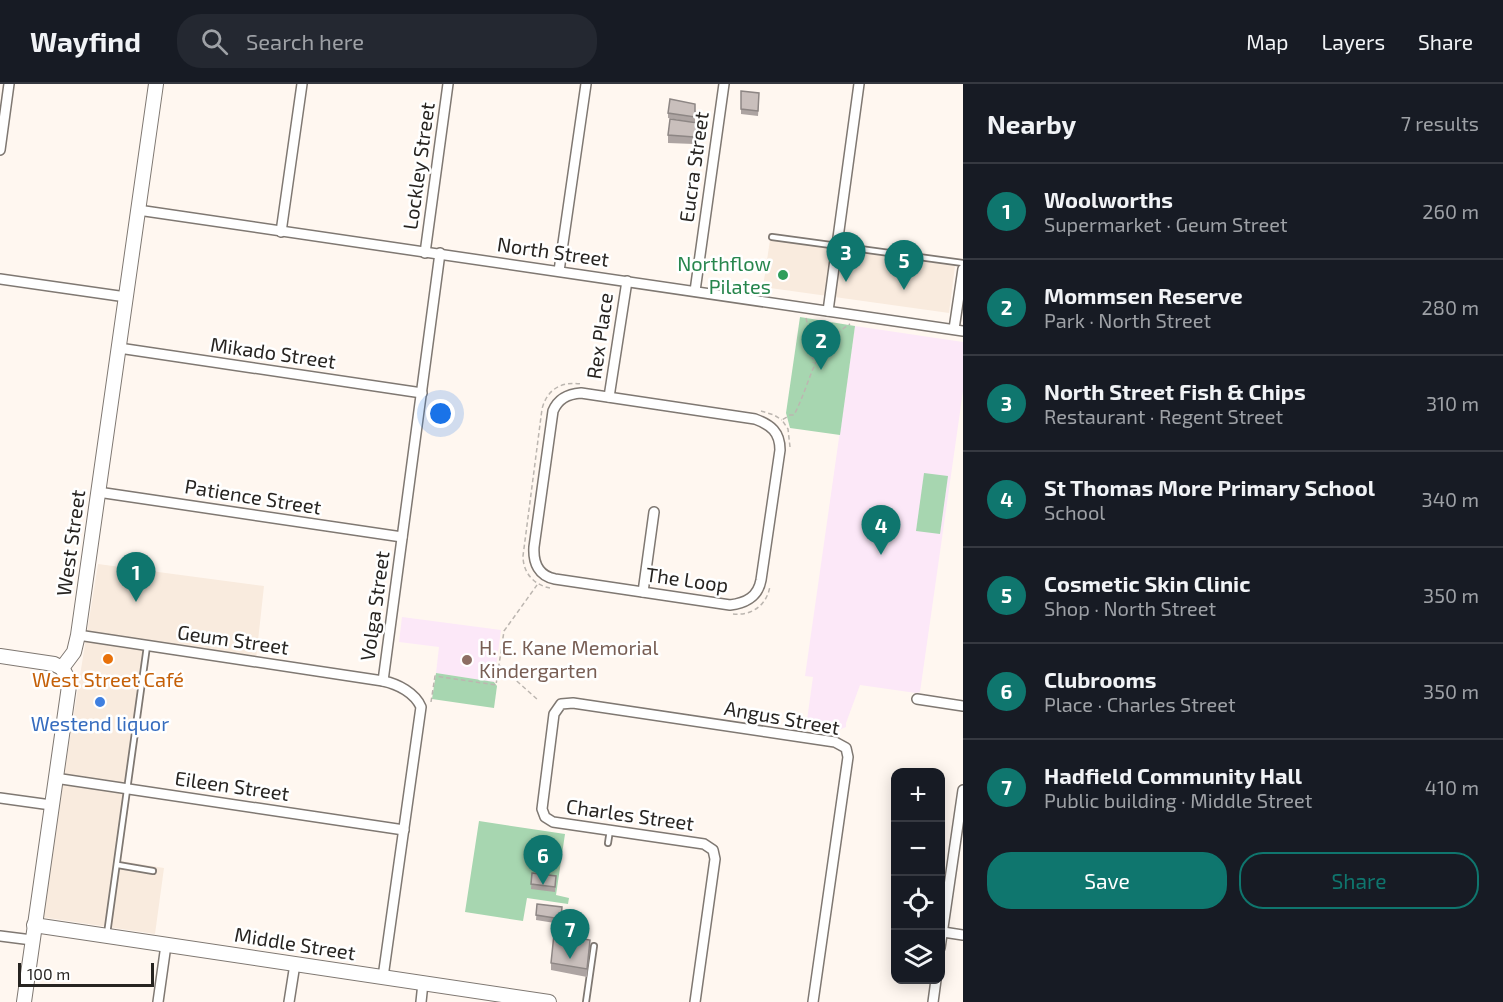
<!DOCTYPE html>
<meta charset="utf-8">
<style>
body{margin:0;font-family:"Exo 2",sans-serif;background:#242831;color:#f1f3f6}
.controls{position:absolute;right:18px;bottom:18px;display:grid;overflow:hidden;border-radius:12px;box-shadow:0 3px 15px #0003}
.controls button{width:54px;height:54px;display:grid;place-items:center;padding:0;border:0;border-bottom:2px solid #363941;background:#171b24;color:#f1f3f6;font:30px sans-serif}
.scale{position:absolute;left:18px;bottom:15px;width:136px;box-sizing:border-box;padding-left:6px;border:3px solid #272421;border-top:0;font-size:16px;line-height:21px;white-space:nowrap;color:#272421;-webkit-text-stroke:4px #fff;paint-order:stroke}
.you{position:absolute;left:441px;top:330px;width:21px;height:21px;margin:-15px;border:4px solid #fff;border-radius:50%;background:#1a73e8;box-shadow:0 0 0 9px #1a73e833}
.badge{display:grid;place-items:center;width:39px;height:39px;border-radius:50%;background:#0f766e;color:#fff;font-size:20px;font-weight:700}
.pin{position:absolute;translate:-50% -50px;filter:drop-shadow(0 2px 3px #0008)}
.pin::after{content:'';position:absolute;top:32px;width:21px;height:18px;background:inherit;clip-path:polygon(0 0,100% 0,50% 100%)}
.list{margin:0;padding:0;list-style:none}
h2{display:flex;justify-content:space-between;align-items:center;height:78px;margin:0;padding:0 24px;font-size:26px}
h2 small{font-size:20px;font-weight:400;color:#9ea1a6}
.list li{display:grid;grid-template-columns:39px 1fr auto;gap:18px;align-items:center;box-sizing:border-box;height:96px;padding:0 24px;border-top:2px solid #363941}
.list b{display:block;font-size:22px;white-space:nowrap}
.list p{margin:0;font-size:20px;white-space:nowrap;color:#9ea1a6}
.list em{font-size:20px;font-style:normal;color:#9ea1a6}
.actions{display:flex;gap:12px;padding:18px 24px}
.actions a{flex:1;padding:14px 0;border:2px solid #0f766e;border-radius:24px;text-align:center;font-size:21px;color:#0f766e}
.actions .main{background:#0f766e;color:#fff}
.icon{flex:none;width:33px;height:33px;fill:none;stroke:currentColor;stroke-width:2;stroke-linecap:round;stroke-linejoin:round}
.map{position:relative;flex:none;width:963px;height:918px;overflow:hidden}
header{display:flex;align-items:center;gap:36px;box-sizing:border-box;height:84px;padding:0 30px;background:#171b24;border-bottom:2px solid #363941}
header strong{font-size:28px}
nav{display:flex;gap:33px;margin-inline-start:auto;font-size:21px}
.search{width:420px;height:54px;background:#242831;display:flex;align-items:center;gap:15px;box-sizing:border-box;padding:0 21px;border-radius:24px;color:#9ea1a6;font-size:22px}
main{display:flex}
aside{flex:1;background:#171b24}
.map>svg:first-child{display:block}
.built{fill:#f9ebde}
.education{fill:#fce8f8}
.green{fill:#a7d6b0}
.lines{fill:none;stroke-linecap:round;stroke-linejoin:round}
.lane-casing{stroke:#7f7872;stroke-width:8}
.street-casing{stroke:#7f7872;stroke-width:12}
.secondary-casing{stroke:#7f7872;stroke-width:16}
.path{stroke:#bcb6b0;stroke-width:1.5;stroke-dasharray:4.5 3;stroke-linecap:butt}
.lane{stroke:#fff;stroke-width:4.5}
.street{stroke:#fff;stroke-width:9}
.secondary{stroke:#fff;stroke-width:14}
.wall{fill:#ada4a2}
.shaded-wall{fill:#8d8684}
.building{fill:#c9bfbc;stroke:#8d8684;stroke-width:1.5}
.leisure-dot{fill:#2e9e5b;stroke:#fff;stroke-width:2}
.food-dot{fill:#e8710a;stroke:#fff;stroke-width:2}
.education-dot{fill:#8d6e63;stroke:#fff;stroke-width:2}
.shop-dot{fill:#3f7fe0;stroke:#fff;stroke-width:2}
.labels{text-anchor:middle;stroke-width:5;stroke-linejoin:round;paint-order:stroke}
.street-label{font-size:20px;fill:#272421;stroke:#fff}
.leisure-label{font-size:20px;fill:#27864d;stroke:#fff;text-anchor:end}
.education-label{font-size:20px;fill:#785e54;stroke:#fff;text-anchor:start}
.food-label{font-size:20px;fill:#c56008;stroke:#fff}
.shop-label{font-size:20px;fill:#366cbe;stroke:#fff}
</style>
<header>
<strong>Wayfind</strong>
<div class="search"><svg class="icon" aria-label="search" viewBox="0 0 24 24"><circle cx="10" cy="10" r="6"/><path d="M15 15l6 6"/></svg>Search here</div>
<nav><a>Map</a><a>Layers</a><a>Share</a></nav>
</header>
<main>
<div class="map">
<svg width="963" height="918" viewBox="0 0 963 918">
<rect width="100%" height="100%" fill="#fff7f0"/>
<!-- built -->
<g class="built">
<polygon points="770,156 955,182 949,229 763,203"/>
<polygon points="98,480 264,502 256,575 150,563 121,777 164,784 155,850 41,833"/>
</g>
<!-- education -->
<g class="education">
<polygon points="855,242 963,258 963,307 920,608 916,609 860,601 846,639 846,643 836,647 806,643 813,593 805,592"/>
<polygon points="402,533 501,546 494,598 436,589 439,563 399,558"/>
</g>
<!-- green -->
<g class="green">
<polygon points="800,233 855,242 840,351 790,344 786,329"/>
<polygon points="924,389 948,392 940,450 916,447"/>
<polygon points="436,589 494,598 497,602 494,624 432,615"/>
<polygon points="479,737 565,750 556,811 569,814 568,820 527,814 523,837 465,828"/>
</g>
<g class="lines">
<defs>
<g id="lane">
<polyline points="772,153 963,179"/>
<polyline points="608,759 610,746"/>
<polyline points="118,781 153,787"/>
<polyline points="107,850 147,562"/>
<polyline points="586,918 594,862"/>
</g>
<g id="street">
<polyline points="0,66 9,0"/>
<polyline points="138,126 963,247"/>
<polyline points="281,148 302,0"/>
<polyline points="425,169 448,0"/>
<polyline points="559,187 586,0"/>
<polyline points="0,195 126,213"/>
<polyline points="695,207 724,0"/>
<polyline points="828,227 859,0"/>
<polyline points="954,245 963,185"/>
<polyline points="119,264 422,309"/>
<path d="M581,309L755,335C771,341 780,348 780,366L761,496C758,513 746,519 730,521L555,495C539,492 533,479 534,463L553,327C558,315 567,310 581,309Z"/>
<polyline points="609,313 627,197"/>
<polyline points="98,408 402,453"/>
<polyline points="643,508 654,428"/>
<polyline points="78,551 383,597"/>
<polyline points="917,615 963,622"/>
<polyline points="55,694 404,746"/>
<polyline points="0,714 51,721"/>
<polyline points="943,848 963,851"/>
<polyline points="0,852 32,856"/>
<polyline points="940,864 963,706"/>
<path d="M383,893L421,623C415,609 398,600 383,597L440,169"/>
<polyline points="158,918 166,861"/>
<polyline points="289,918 295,880"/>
<polyline points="421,918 423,899"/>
<polyline points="695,918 715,775 713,766 704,760 553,738 545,733 542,725 554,630 561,620 573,619 835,658 846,664 848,673 813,918"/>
<polyline points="933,918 936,896"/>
</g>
<g id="secondary">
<polyline points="0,572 54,580 62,584"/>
<polyline points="62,584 74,568 78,551 156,0"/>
<polyline points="34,841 549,918"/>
<polyline points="24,918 69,602 67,593 62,584"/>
</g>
</defs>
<!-- lane casing -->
<use href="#lane" class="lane-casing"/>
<!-- street casing -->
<use href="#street" class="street-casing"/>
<!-- secondary casing -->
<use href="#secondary" class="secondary-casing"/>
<!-- path -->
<g class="path">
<polyline points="806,234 813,264 813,279"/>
<polyline points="761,327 774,331 782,336"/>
<path d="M790,363L788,345L782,336L790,331H794C813,294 812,264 850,240"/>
<path d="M550,504C534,501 523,489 523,472L542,325C547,305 562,297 581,300"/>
<path d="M733,530C752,532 767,521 770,502"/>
<polyline points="500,582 538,616"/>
<polyline points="431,618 435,592 496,601 504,547 537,501"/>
</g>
<!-- lane -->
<use href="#lane" class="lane"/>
<!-- street -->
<use href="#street" class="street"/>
<!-- secondary -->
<use href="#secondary" class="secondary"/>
</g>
<!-- wall -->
<g class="wall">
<polygon points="741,7 759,14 758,32 741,30"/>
<polygon points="695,20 695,39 668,34 668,29"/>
<polygon points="698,47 694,60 668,59 668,51"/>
<polygon points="532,789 556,792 555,808 531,805"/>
<polygon points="537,820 562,828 561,840 536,836"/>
<polygon points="590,863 587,893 551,886 551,879"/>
</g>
<!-- shaded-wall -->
<g class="shaded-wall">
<polygon points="698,39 698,47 694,60 694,53"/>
<polygon points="590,856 590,863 587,893 587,885"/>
</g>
<!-- building -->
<g class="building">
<polygon points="741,7 759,9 758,27 741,25"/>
<polygon points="670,15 695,20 695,33 668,29"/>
<polygon points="670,35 698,39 694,53 668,51"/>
<polygon points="532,789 556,792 555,803 531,800"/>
<polygon points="537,820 562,823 561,835 536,831"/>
<polygon points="554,850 590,856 587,885 551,879"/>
</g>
<!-- markers -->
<circle class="leisure-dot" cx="783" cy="191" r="6"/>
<circle class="food-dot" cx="108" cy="575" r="6"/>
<circle class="education-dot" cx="467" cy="576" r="6"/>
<circle class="shop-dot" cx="100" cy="618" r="6"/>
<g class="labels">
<!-- street labels -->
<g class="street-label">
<text transform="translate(419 82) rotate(-82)" y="7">Lockley Street</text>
<text transform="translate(694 83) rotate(-82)" y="7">Eucra Street</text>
<text transform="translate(553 168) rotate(8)" y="7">North Street</text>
<text transform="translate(600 252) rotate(-82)" y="7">Rex Place</text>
<text transform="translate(273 269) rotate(8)" y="7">Mikado Street</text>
<text transform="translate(253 413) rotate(9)" y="7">Patience Street</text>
<text transform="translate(71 459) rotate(-82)" y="7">West Street</text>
<text transform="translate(687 496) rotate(8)" y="7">The Loop</text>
<text transform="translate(375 522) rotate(-82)" y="7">Volga Street</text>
<text transform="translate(233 556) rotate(8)" y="7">Geum Street</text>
<text transform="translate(782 634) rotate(10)" y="7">Angus Street</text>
<text transform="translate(232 702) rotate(8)" y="7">Eileen Street</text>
<text transform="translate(630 731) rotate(8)" y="7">Charles Street</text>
<text transform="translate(295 860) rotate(9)" y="7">Middle Street</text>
</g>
<!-- leisure labels -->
<g class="leisure-label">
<text x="771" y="187">Northflow<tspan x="771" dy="23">Pilates</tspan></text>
</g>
<!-- education labels -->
<g class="education-label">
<text x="479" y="571">H. E. Kane Memorial<tspan x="479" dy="23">Kindergarten</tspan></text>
</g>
<!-- food labels -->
<g class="food-label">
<text x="108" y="603">West Street Café</text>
</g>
<!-- shop labels -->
<g class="shop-label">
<text x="100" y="647">Westend liquor</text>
</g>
</g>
</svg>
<div class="controls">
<button>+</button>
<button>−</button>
<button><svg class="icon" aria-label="locate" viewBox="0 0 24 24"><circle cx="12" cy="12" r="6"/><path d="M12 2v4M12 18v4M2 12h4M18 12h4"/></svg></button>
<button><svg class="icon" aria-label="layers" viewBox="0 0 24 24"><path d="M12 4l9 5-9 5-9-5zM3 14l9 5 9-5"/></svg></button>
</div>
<div class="scale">100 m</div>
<div class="you"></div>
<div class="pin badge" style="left:136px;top:518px">1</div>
<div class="pin badge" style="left:821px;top:286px">2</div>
<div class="pin badge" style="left:846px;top:198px">3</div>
<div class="pin badge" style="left:881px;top:471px">4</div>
<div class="pin badge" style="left:904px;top:206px">5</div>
<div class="pin badge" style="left:543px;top:801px">6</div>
<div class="pin badge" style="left:570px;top:875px">7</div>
</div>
<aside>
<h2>Nearby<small>7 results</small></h2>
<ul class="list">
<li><span class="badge">1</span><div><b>Woolworths</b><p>Supermarket · Geum Street</p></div><em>260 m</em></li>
<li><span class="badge">2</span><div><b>Mommsen Reserve</b><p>Park · North Street</p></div><em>280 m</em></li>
<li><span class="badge">3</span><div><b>North Street Fish &amp; Chips</b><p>Restaurant · Regent Street</p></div><em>310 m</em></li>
<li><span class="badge">4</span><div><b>St Thomas More Primary School</b><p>School</p></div><em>340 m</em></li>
<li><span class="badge">5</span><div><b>Cosmetic Skin Clinic</b><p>Shop · North Street</p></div><em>350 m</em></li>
<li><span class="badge">6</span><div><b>Clubrooms</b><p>Place · Charles Street</p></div><em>350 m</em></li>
<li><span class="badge">7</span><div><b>Hadfield Community Hall</b><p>Public building · Middle Street</p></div><em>410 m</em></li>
</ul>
<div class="actions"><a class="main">Save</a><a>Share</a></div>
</aside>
</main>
